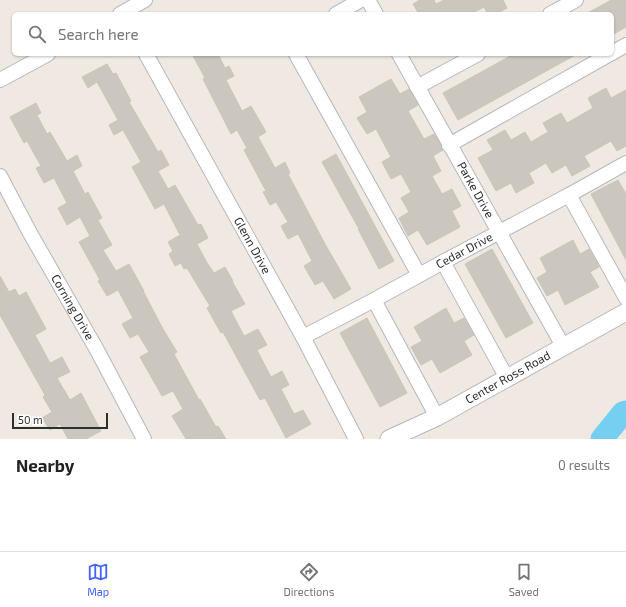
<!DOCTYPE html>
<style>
body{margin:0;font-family:"Exo 2",sans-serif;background:#f6f6f6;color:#202124}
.scale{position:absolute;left:12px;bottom:10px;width:96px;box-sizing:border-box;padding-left:4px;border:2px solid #2e2e2e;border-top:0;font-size:11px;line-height:14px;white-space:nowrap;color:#2e2e2e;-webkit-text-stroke:3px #fff;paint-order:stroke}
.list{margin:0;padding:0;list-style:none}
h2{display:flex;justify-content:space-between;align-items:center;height:52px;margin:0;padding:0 16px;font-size:17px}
h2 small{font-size:13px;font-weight:400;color:#757577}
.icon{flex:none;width:22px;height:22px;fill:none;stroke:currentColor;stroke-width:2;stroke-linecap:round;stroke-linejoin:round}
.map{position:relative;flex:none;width:626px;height:439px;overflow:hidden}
.search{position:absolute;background:#fff;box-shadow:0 1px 3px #0004;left:12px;right:12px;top:12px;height:44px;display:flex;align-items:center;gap:10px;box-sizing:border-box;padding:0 14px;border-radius:6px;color:#757577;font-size:15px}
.sheet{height:112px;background:#fff}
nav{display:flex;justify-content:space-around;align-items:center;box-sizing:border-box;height:56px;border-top:1px solid #e0e0e0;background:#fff;font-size:11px;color:#757577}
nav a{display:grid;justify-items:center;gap:2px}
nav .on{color:#4264fb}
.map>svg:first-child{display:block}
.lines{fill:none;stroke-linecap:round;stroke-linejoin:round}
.river{stroke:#75cff0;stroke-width:23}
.building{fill:#cbc7bf;stroke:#cbc5ba}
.minor-casing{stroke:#b4b7c1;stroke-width:16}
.tertiary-casing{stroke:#b4b7c1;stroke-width:19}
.minor{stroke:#fff;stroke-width:14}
.tertiary{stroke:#fff;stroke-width:17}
.labels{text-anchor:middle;stroke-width:3;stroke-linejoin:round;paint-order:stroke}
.street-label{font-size:12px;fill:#2e2e2e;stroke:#fff}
</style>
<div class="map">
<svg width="626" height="439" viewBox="0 0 626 439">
<rect width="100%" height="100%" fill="#efe9e1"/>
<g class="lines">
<!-- river -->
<polyline class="river" points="602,439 623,413 626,412"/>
</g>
<!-- building -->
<g class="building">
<polygon points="420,0 434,0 436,4 444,0 503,0 507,8 496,14 488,14 484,7 471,14 419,14 413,4"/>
<polygon points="611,0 626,0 626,27 612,35 612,14 586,14"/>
<polygon points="192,54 218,54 225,68 229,66 234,76 226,80 242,111 251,106 266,132 258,137 275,168 285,162 290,173 288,174 325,244 351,289 334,299 323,281 315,285 304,266 312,261 298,234 288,239 281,226 288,222 276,202 270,205 263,192 266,191 244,150 247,148 237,130 231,134 203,79 205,78"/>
<polygon points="514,54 577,54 458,120 443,93"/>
<polygon points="107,64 113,74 116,73 131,101 129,102 158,152 161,150 169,165 158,171 168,189 175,185 198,225 201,224 208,238 197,244 206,261 214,273 225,267 233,281 232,281 245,304 231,311 244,336 258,329 267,345 257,350 271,377 282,371 289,385 281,389 294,414 303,410 311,424 286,438 265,398 260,400 223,332 221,333 207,308 210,306 187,268 184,269 181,263 175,266 169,254 173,251 168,242 180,235 164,204 155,209 132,167 141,162 123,130 114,135 109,125 118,120 97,82 88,88 82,77"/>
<polygon points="391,79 400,94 409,89 418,105 408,111 424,139 434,134 441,145 443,150 433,156 441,171 432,176 442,194 452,189 461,206 452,211 460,227 427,245 418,230 408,236 399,218 409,212 401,198 411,192 401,174 391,179 382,162 391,157 376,129 367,134 357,118 367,112 359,97"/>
<polygon points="606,88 611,98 626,90 626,146 617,151 611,141 584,156 590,166 572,176 566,165 552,173 546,163 529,173 534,183 516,193 511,183 496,191 478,158 493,150 487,140 505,130 511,140 525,132 531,142 548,132 543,123 561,113 567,123 593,108 588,98"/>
<polygon points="36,103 41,113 37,115 47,134 50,132 67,161 77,155 82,166 73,171 85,194 88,192 102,218 98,220 112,245 103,250 116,271 129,264 144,291 143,291 163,329 177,352 174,354 199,400 200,399 216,427 218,426 226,439 186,439 172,416 183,409 173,391 162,396 140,357 149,352 138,334 130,338 122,324 133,318 118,290 107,296 98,281 100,280 79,242 90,236 80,217 67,225 58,208 67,203 54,178 44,183 36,168 41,166 27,141 24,143 10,117"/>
<polygon points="336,154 394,261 379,269 358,229 359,229 322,162"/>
<polygon points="618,180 626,194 626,260 591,194"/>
<polygon points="573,240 580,254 589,249 599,267 590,272 599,287 565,305 558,290 547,296 537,278 547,272 540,258"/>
<polygon points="492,249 533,323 506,338 465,264"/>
<polygon points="0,276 9,292 15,289 19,296 26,292 46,329 35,335 50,363 62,357 70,372 57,378 70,400 81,393 101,431 86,439 68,439 60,424 50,430 42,418 52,412 43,397 45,395 0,315"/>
<polygon points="446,308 454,323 464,318 474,335 464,341 472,355 440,373 432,359 421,365 411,347 422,341 414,327"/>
<polygon points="367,318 407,393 380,407 340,333"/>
</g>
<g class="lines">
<defs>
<g id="minor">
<polyline points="368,0 376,14"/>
<polyline points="120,14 145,0"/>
<polyline points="336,14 361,0"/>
<polyline points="550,14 576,0"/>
<polyline points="612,53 626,45"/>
<path id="s1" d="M146,54L303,337L356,439"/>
<polyline points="296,54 419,275"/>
<path id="s2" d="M399,54L563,346"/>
<polyline points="0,80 48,54"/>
<polyline points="417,87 478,54"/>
<polyline points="449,145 610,54"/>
<path id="s3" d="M0,176L30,233L97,350L144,439"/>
<polyline points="569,195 626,298"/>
<polyline points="443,262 507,378"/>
<polyline points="374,300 437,417"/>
<path id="s4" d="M303,337L374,300L443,262L569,195L626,163"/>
</g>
<g id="tertiary">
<path id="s5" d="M389,439L437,417L626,312"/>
</g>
</defs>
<!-- minor casing -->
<use href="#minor" class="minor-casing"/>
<!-- tertiary casing -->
<use href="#tertiary" class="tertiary-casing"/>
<!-- minor -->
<use href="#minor" class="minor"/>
<!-- tertiary -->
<use href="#tertiary" class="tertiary"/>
</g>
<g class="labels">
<!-- street labels -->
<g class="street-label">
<text dy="4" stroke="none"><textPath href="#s2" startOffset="156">Parke Drive</textPath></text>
<text dy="4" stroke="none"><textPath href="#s1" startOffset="219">Glenn Drive</textPath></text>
<text dy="4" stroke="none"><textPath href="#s4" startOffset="183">Cedar Drive</textPath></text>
<text dy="4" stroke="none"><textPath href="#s3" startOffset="150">Corning Drive</textPath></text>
<text dy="4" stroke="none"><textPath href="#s5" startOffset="134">Center Ross Road</textPath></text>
</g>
</g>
</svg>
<div class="scale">50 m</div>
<div class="search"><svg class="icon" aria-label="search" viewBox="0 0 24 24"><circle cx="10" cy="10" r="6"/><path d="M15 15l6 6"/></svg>Search here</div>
</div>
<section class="sheet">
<h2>Nearby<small>0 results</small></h2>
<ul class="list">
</ul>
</section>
<nav>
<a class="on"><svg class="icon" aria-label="map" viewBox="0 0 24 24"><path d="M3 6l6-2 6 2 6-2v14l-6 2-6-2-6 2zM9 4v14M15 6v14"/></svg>Map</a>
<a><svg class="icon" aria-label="directions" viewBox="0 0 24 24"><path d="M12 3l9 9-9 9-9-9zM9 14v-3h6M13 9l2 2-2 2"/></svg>Directions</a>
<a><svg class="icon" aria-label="saved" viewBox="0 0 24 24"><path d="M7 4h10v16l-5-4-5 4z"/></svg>Saved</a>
</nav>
